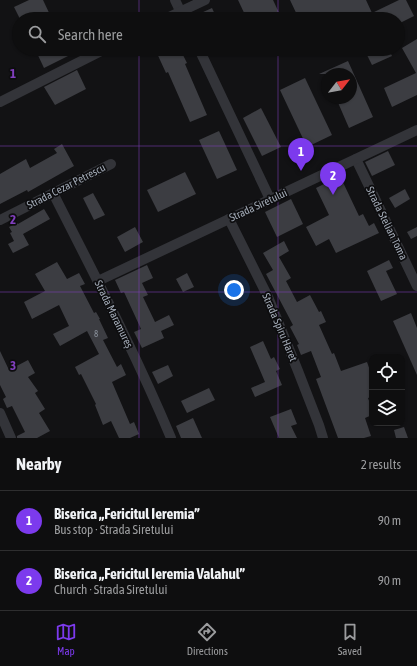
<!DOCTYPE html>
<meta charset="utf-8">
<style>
body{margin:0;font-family:"Asap Condensed",sans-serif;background:#171718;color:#f1f3f6}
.controls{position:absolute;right:12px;bottom:12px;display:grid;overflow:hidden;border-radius:8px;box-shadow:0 1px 3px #0004}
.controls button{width:36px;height:36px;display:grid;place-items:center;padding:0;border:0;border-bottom:1px solid #2e2e2f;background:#0e0e0f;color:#f1f3f6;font:20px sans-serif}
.compass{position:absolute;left:321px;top:68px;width:36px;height:36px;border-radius:50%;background:#0e0e0f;box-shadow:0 1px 3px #0004;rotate:59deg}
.you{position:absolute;left:234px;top:290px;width:14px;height:14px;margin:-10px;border:3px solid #fff;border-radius:50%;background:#1a73e8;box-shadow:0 0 0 6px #1a73e833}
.badge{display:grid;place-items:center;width:26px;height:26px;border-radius:50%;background:#7c3aed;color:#fff;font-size:13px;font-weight:700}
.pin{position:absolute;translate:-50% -33px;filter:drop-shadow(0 1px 2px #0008)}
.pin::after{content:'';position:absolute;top:21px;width:14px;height:12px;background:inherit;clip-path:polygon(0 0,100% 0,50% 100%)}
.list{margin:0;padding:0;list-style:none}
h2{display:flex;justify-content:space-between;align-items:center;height:52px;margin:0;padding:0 16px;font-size:17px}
h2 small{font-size:13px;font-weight:400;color:#9b9c9e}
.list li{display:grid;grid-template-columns:26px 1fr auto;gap:12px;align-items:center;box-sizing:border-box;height:60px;padding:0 16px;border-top:1px solid #2e2e2f}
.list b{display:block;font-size:15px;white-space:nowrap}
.list p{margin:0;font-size:13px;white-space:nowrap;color:#9b9c9e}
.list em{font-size:13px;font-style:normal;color:#9b9c9e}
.icon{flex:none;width:22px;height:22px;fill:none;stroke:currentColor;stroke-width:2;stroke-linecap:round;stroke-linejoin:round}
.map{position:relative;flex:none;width:417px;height:438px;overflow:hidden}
.search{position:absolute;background:#0e0e0f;box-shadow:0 1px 3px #0004;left:12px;right:12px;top:12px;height:44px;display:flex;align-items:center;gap:10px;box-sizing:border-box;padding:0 14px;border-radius:22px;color:#9b9c9e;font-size:15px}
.sheet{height:172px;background:#0e0e0f}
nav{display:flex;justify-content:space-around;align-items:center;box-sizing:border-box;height:56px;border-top:1px solid #2e2e2f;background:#0e0e0f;font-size:11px;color:#9b9c9e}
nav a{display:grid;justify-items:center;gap:2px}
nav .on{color:#7c3aed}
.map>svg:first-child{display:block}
.building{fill:#3c3d42}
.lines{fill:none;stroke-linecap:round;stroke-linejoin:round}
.street{stroke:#333439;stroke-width:10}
.grid{fill:none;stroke:#813fbe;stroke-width:1;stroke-opacity:0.55}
.labels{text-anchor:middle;stroke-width:3.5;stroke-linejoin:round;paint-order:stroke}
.number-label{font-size:9px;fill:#888f99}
.street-label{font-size:11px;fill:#a2aab6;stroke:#0d0d0f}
.grid-label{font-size:13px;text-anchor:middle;font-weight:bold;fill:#813fbe;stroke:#0d0d0f;stroke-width:3.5;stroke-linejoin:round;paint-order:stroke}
</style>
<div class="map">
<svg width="417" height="438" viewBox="0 0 417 438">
<rect width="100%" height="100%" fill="#121214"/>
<!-- building -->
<g class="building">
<polygon points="29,0 43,0 52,19 20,19 14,7"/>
<polygon points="238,0 273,0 282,19 247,19"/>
<polygon points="290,0 366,0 372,13 399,0 406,0 414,16 398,24 398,19 299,19"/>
<polygon points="212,8 217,19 190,19 190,18"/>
<polygon points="417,39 417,95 392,107 384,88 416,73 402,48"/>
<polygon points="35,49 67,49 70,55 44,68"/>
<polygon points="155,49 180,49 187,63 185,64 207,115 190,122 168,72 166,73"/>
<polygon points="364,49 389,49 392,56 372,65"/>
<polygon points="348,61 373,117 349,128 336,98 351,98 351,74 319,74"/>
<polygon points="77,70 86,89 55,105 44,87"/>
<polygon points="305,78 332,135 307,147 280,90"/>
<polygon points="261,108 281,147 262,156 243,118"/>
<polygon points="219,131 237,170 217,179 199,140"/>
<polygon points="62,144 74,166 28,192 27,190 0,204 0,174 26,159 30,168 57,153 54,149"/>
<polygon points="388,151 395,165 372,176 365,162"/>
<polygon points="185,172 196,194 158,212 147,190"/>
<polygon points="340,176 359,216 363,214 369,226 374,223 379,233 336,253 329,239 316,246 306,227 329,215 316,188"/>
<polygon points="405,189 410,199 395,208 389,198"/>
<polygon points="93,193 105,215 94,220 83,198"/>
<polygon points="291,199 303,224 277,237 265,212"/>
<polygon points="44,209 50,219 23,234 29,245 13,253 8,244 14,241 10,233 12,232 9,227 17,223 18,224"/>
<polygon points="135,227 143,242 125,252 117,237"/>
<polygon points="417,227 417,236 411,239 407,232"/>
<polygon points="284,241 289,251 279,257 291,278 286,281 297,302 310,295 319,312 321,311 326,322 319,325 332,354 334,353 341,371 367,362 372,376 372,397 368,398 372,409 372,415 365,418 371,436 364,438 338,438 316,379 321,377 311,351 301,355 297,345 299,344 290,327 293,325 266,274 273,270 263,253"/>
<polygon points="389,260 393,268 386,271 397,294 381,301 367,271"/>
<polygon points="57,262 67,279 79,273 85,284 80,286 94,313 96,312 100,319 99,319 108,338 103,340 117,367 121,364 126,375 112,382 130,424 134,422 139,434 130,438 119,438 111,421 103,425 95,405 96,404 81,374 79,375 75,367 99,354 87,331 60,346 53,334 69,326 59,305 32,319 24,302 45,291 35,274"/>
<polygon points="147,265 153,278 142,283 148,295 143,297 155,322 169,315 174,325 161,331 164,338 142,348 134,332 141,329 124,292 121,293 115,280"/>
<polygon points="187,273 194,287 183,292 176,279"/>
<polygon points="411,313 417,328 417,375 393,321"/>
<polygon points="263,341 271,359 274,357 280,369 276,371 282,385 255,397 251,388 265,382 250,347"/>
<polygon points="0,351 9,370 28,360 35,373 28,377 38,391 35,393 45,409 39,413 50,431 37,438 17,438 17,436 25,432 12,406 7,408 3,399 6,397 0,385"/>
<polygon points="168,365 173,376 158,384 152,372"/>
<polygon points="209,388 215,400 187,413 181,401"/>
<polygon points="291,409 297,424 291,426 297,438 279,438 270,417"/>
<polygon points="193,418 202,438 181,438 176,426"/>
<polygon points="404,427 408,438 396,438 394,430"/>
</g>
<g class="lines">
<!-- street -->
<g class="street">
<polyline points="175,0 184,19"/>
<polyline points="165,19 205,0"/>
<polyline points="199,49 270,199"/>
<polyline points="0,102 105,49"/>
<polyline points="356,159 417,286"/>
<path d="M53,193C94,274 136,354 171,438"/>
<polyline points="229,219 268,297 298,371 319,425 323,438"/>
<polyline points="0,220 111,164"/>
<polyline points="98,281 417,130"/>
<polyline points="0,413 11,438"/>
</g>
</g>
<!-- grid -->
<path class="grid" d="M139,0V19M278,0V19M139,49V438M278,49V438M0,146H417M0,292H417"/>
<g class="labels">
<!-- number labels -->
<g class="number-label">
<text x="96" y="337">8</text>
</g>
<!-- street labels -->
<g class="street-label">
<text transform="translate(66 186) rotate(-27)" y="4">Strada Cezar Petrescu</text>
<text transform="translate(258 205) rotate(-25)" y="4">Strada Siretului</text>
<text transform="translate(387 223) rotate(64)" y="4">Strada Stelian Toma</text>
<text transform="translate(114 314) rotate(64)" y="4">Strada Maramureș</text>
<text transform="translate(280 327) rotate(67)" y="4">Strada Spiru Haret</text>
</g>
</g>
<g class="grid-label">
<text x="13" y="78">1</text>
<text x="13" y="224">2</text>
<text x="13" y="370">3</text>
</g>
</svg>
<div class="controls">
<button><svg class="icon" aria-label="locate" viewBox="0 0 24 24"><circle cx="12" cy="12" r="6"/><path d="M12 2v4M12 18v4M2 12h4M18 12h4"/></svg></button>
<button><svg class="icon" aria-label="layers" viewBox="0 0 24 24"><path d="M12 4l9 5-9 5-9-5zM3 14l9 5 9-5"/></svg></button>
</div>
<svg class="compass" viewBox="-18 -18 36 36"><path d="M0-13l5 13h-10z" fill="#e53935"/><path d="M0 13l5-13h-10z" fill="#9b9c9e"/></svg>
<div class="you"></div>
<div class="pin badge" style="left:301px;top:171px">1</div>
<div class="pin badge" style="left:333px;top:195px">2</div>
<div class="search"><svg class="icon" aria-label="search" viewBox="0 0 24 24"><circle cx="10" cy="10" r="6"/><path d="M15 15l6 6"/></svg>Search here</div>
</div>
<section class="sheet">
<h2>Nearby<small>2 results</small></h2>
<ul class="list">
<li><span class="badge">1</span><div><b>Biserica „Fericitul Ieremia”</b><p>Bus stop · Strada Siretului</p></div><em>90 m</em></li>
<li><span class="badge">2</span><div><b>Biserica „Fericitul Ieremia Valahul”</b><p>Church · Strada Siretului</p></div><em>90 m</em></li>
</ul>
</section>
<nav>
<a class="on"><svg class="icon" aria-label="map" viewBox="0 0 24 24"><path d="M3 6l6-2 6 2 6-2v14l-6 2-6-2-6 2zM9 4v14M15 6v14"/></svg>Map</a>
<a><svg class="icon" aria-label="directions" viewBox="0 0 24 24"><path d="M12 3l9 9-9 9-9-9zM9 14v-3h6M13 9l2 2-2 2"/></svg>Directions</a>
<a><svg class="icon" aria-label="saved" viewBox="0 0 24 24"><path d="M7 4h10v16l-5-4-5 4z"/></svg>Saved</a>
</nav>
